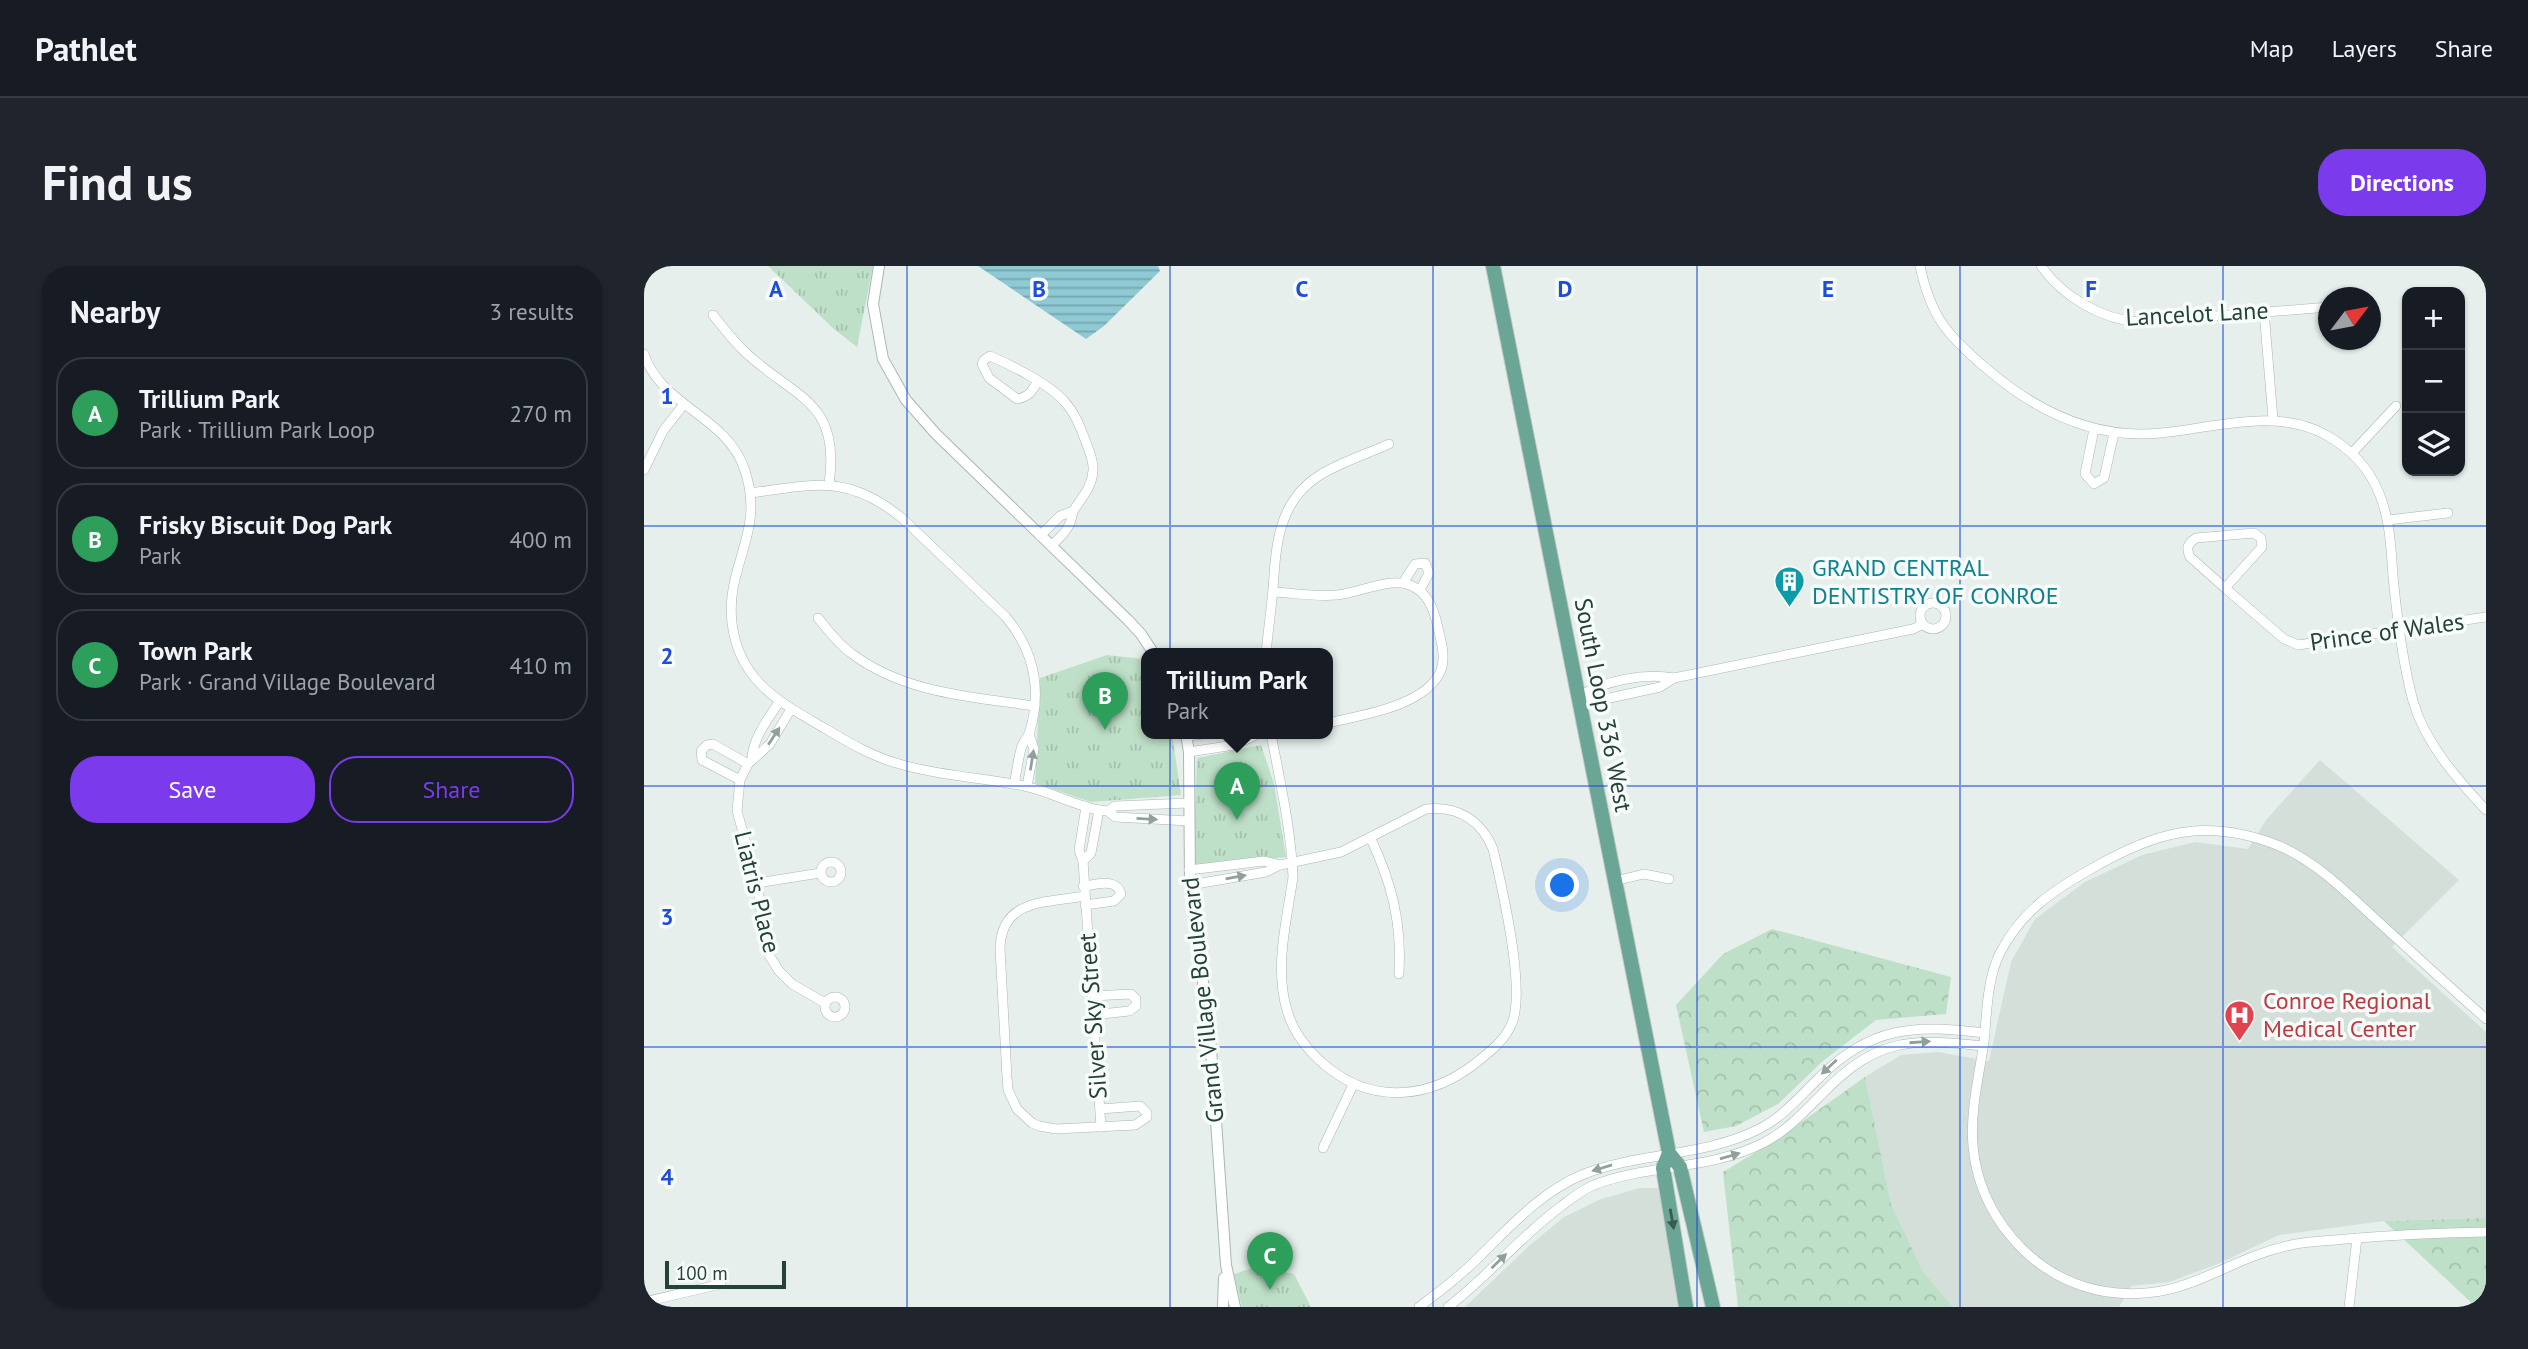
<!DOCTYPE html>
<meta charset="utf-8">
<style>
body{margin:0;font-family:"PT Sans",sans-serif;background:#20242c;color:#f1f3f6}
.controls{position:absolute;right:21px;top:21px;display:grid;overflow:hidden;border-radius:14px;box-shadow:0 2px 5px #0004}
.controls button{width:63px;height:63px;display:grid;place-items:center;padding:0;border:0;border-bottom:2px solid #363941;background:#171b24;color:#f1f3f6;font:35px sans-serif}
.compass{position:absolute;left:1674px;top:21px;width:63px;height:63px;border-radius:50%;background:#171b24;box-shadow:0 2px 5px #0004;rotate:58deg}
.scale{position:absolute;left:21px;bottom:18px;width:121px;box-sizing:border-box;padding-left:7px;border:4px solid #24423a;border-top:0;font-size:19px;line-height:24px;white-space:nowrap;color:#24423a;-webkit-text-stroke:5px #f7fbf9;paint-order:stroke}
.you{position:absolute;left:919px;top:620px;width:24px;height:24px;margin:-18px;border:5px solid #fff;border-radius:50%;background:#1a73e8;box-shadow:0 0 0 10px #1a73e833}
.badge{display:grid;place-items:center;width:46px;height:46px;border-radius:50%;background:#7c3aed;color:#fff;font-size:23px;font-weight:700}
.pin{position:absolute;translate:-50% -58px;filter:drop-shadow(0 2px 4px #0008)}
.pin::after{content:'';position:absolute;top:37px;width:24px;height:21px;background:inherit;clip-path:polygon(0 0,100% 0,50% 100%)}
.popup{position:absolute;left:497px;top:382px;width:192px;height:91px;box-sizing:border-box;display:grid;place-content:center;border-radius:14px;background:#171b24;filter:drop-shadow(0 2px 5px #0005);font-size:23px;white-space:nowrap;color:#9ea1a6}
.popup b{font-size:26px;color:#f1f3f6}
.popup::after{content:'';position:absolute;left:50%;top:100%;margin-left:-14px;border:14px solid transparent;border-top-color:#171b24}
.list{margin:0;padding:0;list-style:none}
h2{display:flex;justify-content:space-between;align-items:center;height:91px;margin:0;padding:0 28px;font-size:30px}
h2 small{font-size:23px;font-weight:400;color:#9ea1a6}
.list li{display:grid;grid-template-columns:46px 1fr auto;gap:21px;align-items:center;box-sizing:border-box;height:112px;margin:0 14px 14px;padding:0 14px;border:2px solid #363941;border-radius:28px}
.list b{display:block;font-size:26px;white-space:nowrap}
.list p{margin:0;font-size:23px;white-space:nowrap;color:#9ea1a6}
.list em{font-size:23px;font-style:normal;color:#9ea1a6}
.actions{display:flex;gap:14px;padding:21px 28px}
.actions a{flex:1;padding:16px 0;border:2px solid #7c3aed;border-radius:28px;text-align:center;font-size:24px;color:#7c3aed}
.actions .main{background:#7c3aed;color:#fff}
.icon{flex:none;width:38px;height:38px;fill:none;stroke:currentColor;stroke-width:2;stroke-linecap:round;stroke-linejoin:round}
.map{position:relative;flex:none;width:1842px;height:1041px;overflow:hidden;border-radius:28px}
header{display:flex;align-items:center;gap:42px;box-sizing:border-box;height:98px;padding:0 35px;background:#171b24;border-bottom:2px solid #363941}
header strong{font-size:33px}
nav{display:flex;gap:38px;margin-inline-start:auto;font-size:24px}
.intro{display:flex;align-items:center;justify-content:space-between;box-sizing:border-box;height:168px;padding:0 42px}
h1{margin:0;font-size:49px}
.button{padding:18px 32px;border-radius:28px;background:#7c3aed;color:#fff;font-size:24px;font-weight:700}
main{display:flex;gap:42px;padding:0 42px}
aside{flex:1;background:#171b24;border-radius:28px;box-shadow:0 2px 5px #0004}
.map>svg:first-child{display:block}
.built{fill:#d4dfda}
.grass{fill:url(#grass-tufts)}
.forest{fill:url(#forest-crowns)}
.water{fill:url(#water-rules)}
.lines{fill:none;stroke-linecap:round;stroke-linejoin:round}
.minor-casing{stroke:#a8b8b2;stroke-width:10}
.tertiary-casing{stroke:#a8b8b2;stroke-width:12}
.primary-casing{stroke:#c2cac8;stroke-width:16}
.minor{stroke:#fff;stroke-width:9}
.tertiary{stroke:#fff;stroke-width:10}
.primary{stroke:#6aa596;stroke-width:14}
.oneway{fill:#92a09c}
.oneway2{fill:#365b51}
.grid{fill:none;stroke:#1d4ed8;stroke-width:2;stroke-opacity:0.55}
.labels{text-anchor:middle;stroke-width:7;stroke-linejoin:round;paint-order:stroke}
.street-label{font-size:24px;fill:#24423a;stroke:#f7fbf9}
.culture-label{font-size:24px;fill:#0d838f;stroke:#f7fbf9;text-anchor:start}
.health-label{font-size:24px;fill:#be3a42;stroke:#f7fbf9;text-anchor:start}
.grid-label{font-size:23px;text-anchor:middle;font-weight:bold;fill:#1d4ed8;stroke:#f7fbf9;stroke-width:7;stroke-linejoin:round;paint-order:stroke}
</style>
<header>
<strong>Pathlet</strong>
<nav><a>Map</a><a>Layers</a><a>Share</a></nav>
</header>
<div class="intro"><h1>Find us</h1><a class="button">Directions</a></div>
<main>
<aside>
<h2>Nearby<small>3 results</small></h2>
<ul class="list">
<li><span class="badge" style="background:#2e9e5b">A</span><div><b>Trillium Park</b><p>Park · Trillium Park Loop</p></div><em>270 m</em></li>
<li><span class="badge" style="background:#2e9e5b">B</span><div><b>Frisky Biscuit Dog Park</b><p>Park</p></div><em>400 m</em></li>
<li><span class="badge" style="background:#2e9e5b">C</span><div><b>Town Park</b><p>Park · Grand Village Boulevard</p></div><em>410 m</em></li>
</ul>
<div class="actions"><a class="main">Save</a><a>Share</a></div>
</aside>
<div class="map">
<svg width="1842" height="1041" viewBox="0 0 1842 1041">
<defs>
<pattern id="grass-tufts" width="24" height="20" patternUnits="userSpaceOnUse" patternTransform="scale(1.75)"><rect width="24" height="20" fill="#bfe0c8"/><path d="M3 7l-1-3M5 7V3M7 7l1-3M15 17l-1-3M17 17v-4M19 17l1-3" fill="none" stroke="#a4c1ad"/></pattern>
<pattern id="forest-crowns" width="20" height="18" patternUnits="userSpaceOnUse" patternTransform="scale(1.75)"><rect width="20" height="18" fill="#bfe0c8"/><path d="M2 6a3 3 0 1 1 6 0M12 15a3 3 0 1 1 6 0" fill="none" stroke="#a4c1ad"/></pattern>
<pattern id="water-rules" width="6" height="5" patternUnits="userSpaceOnUse" patternTransform="scale(1.75)"><rect width="6" height="5" fill="#8ec9d4"/><path d="M0 2.5h6" fill="none" stroke="#74a5ad"/></pattern>
</defs>
<rect width="100%" height="100%" fill="#e6efeb"/>
<!-- built -->
<g class="built">
<polygon points="1676,494 1815,614 1748,681 1842,766 1842,952 1740,955 1635,969 1574,998 1525,1016 1487,1020 1475,1041 1309,1041 1279,1005 1247,938 1221,811 1257,789 1294,786 1345,795 1367,696 1391,653 1441,616 1498,589 1551,576 1604,583 1622,554"/>
<polygon points="996,922 1014,922 1038,1041 821,1041 886,979 920,951 957,933"/>
</g>
<!-- grass -->
<g class="grass">
<polygon points="124,0 229,0 213,81 190,63"/>
<polygon points="463,389 499,393 502,399 502,468 528,468 537,529 447,536 391,517 396,412"/>
<polygon points="617,479 630,518 642,591 549,599 553,492"/>
<polygon points="612,1001 650,1008 667,1041 598,1041 590,1008"/>
</g>
<!-- forest -->
<g class="forest">
<polygon points="1128,663 1307,711 1302,748 1232,754 1179,795 1134,838 1092,860 1060,866 1032,739 1079,688"/>
<polygon points="1221,811 1247,938 1279,1005 1309,1041 1094,1041 1079,906 1135,872"/>
<polygon points="1842,952 1842,1041 1832,1041 1740,955"/>
</g>
<!-- water -->
<polygon class="water" points="334,0 514,0 516,5 460,60 442,73"/>
<g class="lines">
<defs>
<g id="minor">
<path d="M1276,0C1287,52 1304,70 1343,103C1392,145 1450,174 1517,167C1570,162 1632,141 1682,169C1705,182 1725,202 1735,227C1746,253 1747,282 1749,310C1753,352 1758,394 1769,435C1781,477 1813,513 1842,544"/>
<path d="M1397,0C1418,30 1458,54 1495,56L1685,41"/>
<polyline points="0,6 2,0"/>
<polyline points="1620,45 1629,153"/>
<path d="M69,49C79,61 89,75 101,86C151,133 197,134 185,218"/>
<path d="M0,88C17,140 82,150 100,202C123,266 81,298 88,357C95,416 137,437 182,463C207,478 231,492 259,499C298,510 340,512 380,520C405,525 429,539 455,544L464,545L471,540L544,537"/>
<path d="M393,116C388,126 384,131 373,133L345,112L338,98L340,94L346,90C367,99 405,118 420,135C432,148 437,163 443,179C446,187 450,196 449,205C448,221 438,231 430,244C427,249 428,255 425,259C422,267 413,274 407,280"/>
<polyline points="1450,163 1441,208 1450,218 1460,212 1470,167"/>
<polyline points="1708,187 1752,140"/>
<polyline points="0,204 19,165 40,138"/>
<path d="M107,227C172,218 205,208 259,253L362,351C390,385 398,423 386,465C384,471 380,475 378,480C374,491 373,506 370,518"/>
<polyline points="1744,254 1804,247"/>
<path d="M1610,267L1617,272L1618,281L1581,322L1546,291C1542,282 1543,278 1552,272Z"/>
<polyline points="396,270 416,250 429,245"/>
<polyline points="759,317 771,298 781,297 785,307 776,324"/>
<polyline points="1581,322 1640,373 1654,379 1842,351"/>
<path d="M629,326C650,327 672,331 693,329C715,327 746,311 766,319C785,327 790,344 794,362C797,375 802,391 797,404C783,440 717,449 684,457"/>
<circle cx="1289" cy="350" r="13"/>
<path d="M174,352C184,364 194,378 207,387C259,427 328,431 391,440"/>
<path d="M622,388C624,366 627,345 629,323C632,279 634,235 676,209C697,196 723,188 745,178"/>
<polyline points="934,431 952,435 1016,421 1030,412 1269,363 1279,358"/>
<path d="M934,431C961,414 1000,407 1030,412"/>
<polyline points="147,443 126,478 104,498 96,514 93,545 113,617 119,659 125,689 135,705 148,718 181,737"/>
<polyline points="543,470 559,468"/>
<polyline points="545,486 590,479 610,470"/>
<path d="M108,492C109,472 124,453 135,436"/>
<polyline points="96,514 58,494 57,485 63,479 69,478 104,498"/>
<polyline points="383,520 390,483 385,468"/>
<polyline points="442,541 435,584 439,595 457,861"/>
<polyline points="464,545 471,551 545,555"/>
<path d="M726,571C748,617 758,657 755,708"/>
<polyline points="439,595 447,587 455,544"/>
<circle cx="187" cy="606" r="10"/>
<polyline points="545,604 620,595 636,599"/>
<polyline points="971,615 1000,608 1025,613"/>
<polyline points="113,617 176,607"/>
<path d="M546,619L622,606L636,599L697,586L782,543C814,540 837,554 849,583C858,621 882,723 868,757C862,773 847,785 833,796C787,833 729,839 682,800C664,785 649,766 643,744C630,702 643,653 649,611C647,563 636,515 627,468"/>
<path d="M439,620C453,619 472,611 477,628L470,635L441,639"/>
<path d="M440,630C403,637 357,632 356,683L363,811L364,824L373,843L388,857L395,860L412,863L491,859L503,851V847L496,840L456,843"/>
<polyline points="448,730 487,728 492,733 492,740 485,745 449,749"/>
<circle cx="191" cy="741" r="10"/>
<path d="M1842,753C1807,722 1773,691 1738,659C1707,631 1673,595 1633,579C1560,551 1511,566 1447,603C1408,625 1377,646 1356,687C1343,713 1343,746 1340,776C1335,810 1326,845 1329,880C1335,948 1386,1009 1453,1024C1538,1041 1573,995 1647,979C1665,975 1684,975 1702,973C1749,969 1796,967 1842,966"/>
<polyline points="679,882 709,819"/>
<polyline points="0,1036 77,1018"/>
<path d="M775,1041C795,1026 815,1011 832,994C865,962 896,926 940,908C996,886 1060,891 1115,863C1138,852 1156,830 1175,812C1226,760 1272,758 1341,767"/>
<path d="M804,1041C845,1010 877,969 919,939C929,931 938,924 950,919C1004,898 1066,904 1119,877C1143,865 1161,845 1180,826C1233,772 1267,772 1339,780"/>
<polyline points="1705,1041 1713,972"/>
</g>
<g id="tertiary">
<polyline points="235,0 229,38 239,93 262,134 292,168 484,354 497,368 510,388"/>
<polyline points="542,468 545,486 546,619 566,768 582,999 591,1041"/>
<polyline points="579,1041 580,1012"/>
</g>
<g id="primary">
<polyline points="849,0 1025,887 1036,901 1069,1041"/>
<polyline points="1025,887 1019,902 1042,1041"/>
</g>
</defs>
<!-- minor casing -->
<use href="#minor" class="minor-casing"/>
<!-- tertiary casing -->
<use href="#tertiary" class="tertiary-casing"/>
<!-- primary casing -->
<use href="#primary" class="primary-casing"/>
<!-- minor -->
<use href="#minor" class="minor"/>
<!-- tertiary -->
<use href="#tertiary" class="tertiary"/>
<!-- primary -->
<use href="#primary" class="primary"/>
</g>
<!-- one-way arrows -->
<defs><path id="oneway-solid" d="M-6-.8H1V-3.2L6.5 0L1 3.2V.8H-6Z" transform="scale(1.75)"/></defs>
<g class="oneway">
<use href="#oneway-solid" transform="translate(130 470) rotate(-57)"/>
<use href="#oneway-solid" transform="translate(388 494) rotate(-81)"/>
<use href="#oneway-solid" transform="translate(503 553) rotate(3)"/>
<use href="#oneway-solid" transform="translate(592 611) rotate(-10)"/>
<use href="#oneway-solid" transform="translate(1276 776) rotate(-4)"/>
<use href="#oneway-solid" transform="translate(1185 801) rotate(137)"/>
<use href="#oneway-solid" transform="translate(1086 890) rotate(-16)"/>
<use href="#oneway-solid" transform="translate(958 902) rotate(163)"/>
<use href="#oneway-solid" transform="translate(855 995) rotate(-44)"/>
</g>
<use class="oneway2" href="#oneway-solid" transform="translate(1028 953) rotate(80)"/>
<!-- grid -->
<path class="grid" d="M263,0V1041M526,0V1041M789,0V1041M1053,0V1041M1316,0V1041M1579,0V1041M0,260H1842M0,520H1842M0,781H1842"/>
<!-- icons -->
<defs>
<symbol id="building-pin" viewBox="-11 -11 22 30"><path d="M0 17L-7.5 6A9.5 9.5 0 1 1 7.5 6Z" fill="#0f9aa8" stroke="#f7fbf9"/><path d="M-4-6H4V6H1V3H-1V6H-4ZM-2.5-4.3h1.7v1.8h-1.7ZM.8-4.3h1.7v1.8H.8ZM-2.5-1h1.7V.8h-1.7ZM.8-1h1.7V.8H.8Z" fill="#fff"/></symbol>
<symbol id="hospital-pin" viewBox="-11 -11 22 30"><path d="M0 17L-7.5 6A9.5 9.5 0 1 1 7.5 6Z" fill="#e0444e" stroke="#f7fbf9"/><path d="M-5-5h3v3.5h4V-5h3V5h-3V1.5h-4V5h-3Z" fill="#fff"/></symbol>
</defs>
<g fill-rule="evenodd">
<use href="#building-pin" x="1128" y="298" width="35" height="47"/>
<use href="#hospital-pin" x="1578" y="732" width="35" height="47"/>
</g>
<g class="labels">
<!-- street labels -->
<g class="street-label">
<text transform="translate(1553 48) rotate(-3)" y="8">Lancelot Lane</text>
<text transform="translate(1743 366) rotate(-8)" y="8">Prince of Wales</text>
<text transform="translate(959 439) rotate(79)" y="8">South Loop 336 West</text>
<text transform="translate(113 626) rotate(76)" y="8">Liatris Place</text>
<text transform="translate(559 734) rotate(-96)" y="8">Grand Village Boulevard</text>
<text transform="translate(449 750) rotate(-94)" y="8">Silver Sky Street</text>
</g>
<!-- culture labels -->
<g class="culture-label">
<text x="1168" y="310">GRAND CENTRAL<tspan x="1168" dy="28">DENTISTRY OF CONROE</tspan></text>
</g>
<!-- health labels -->
<g class="health-label">
<text x="1619" y="743">Conroe Regional<tspan x="1619" dy="28">Medical Center</tspan></text>
</g>
</g>
<g class="grid-label">
<text x="132" y="31">A</text>
<text x="395" y="31">B</text>
<text x="658" y="31">C</text>
<text x="921" y="31">D</text>
<text x="1184" y="31">E</text>
<text x="1447" y="31">F</text>
<text x="23" y="138">1</text>
<text x="23" y="398">2</text>
<text x="23" y="659">3</text>
<text x="23" y="919">4</text>
</g>
</svg>
<div class="controls">
<button>+</button>
<button>−</button>
<button><svg class="icon" aria-label="layers" viewBox="0 0 24 24"><path d="M12 4l9 5-9 5-9-5zM3 14l9 5 9-5"/></svg></button>
</div>
<svg class="compass" viewBox="-18 -18 36 36"><path d="M0-13l5 13h-10z" fill="#e53935"/><path d="M0 13l5-13h-10z" fill="#9ea1a6"/></svg>
<div class="scale">100 m</div>
<div class="you"></div>
<div class="pin badge" style="left:593px;top:554px;background:#2e9e5b">A</div>
<div class="popup"><b>Trillium Park</b>Park</div>
<div class="pin badge" style="left:461px;top:464px;background:#2e9e5b">B</div>
<div class="pin badge" style="left:626px;top:1024px;background:#2e9e5b">C</div>
</div>
</main>
